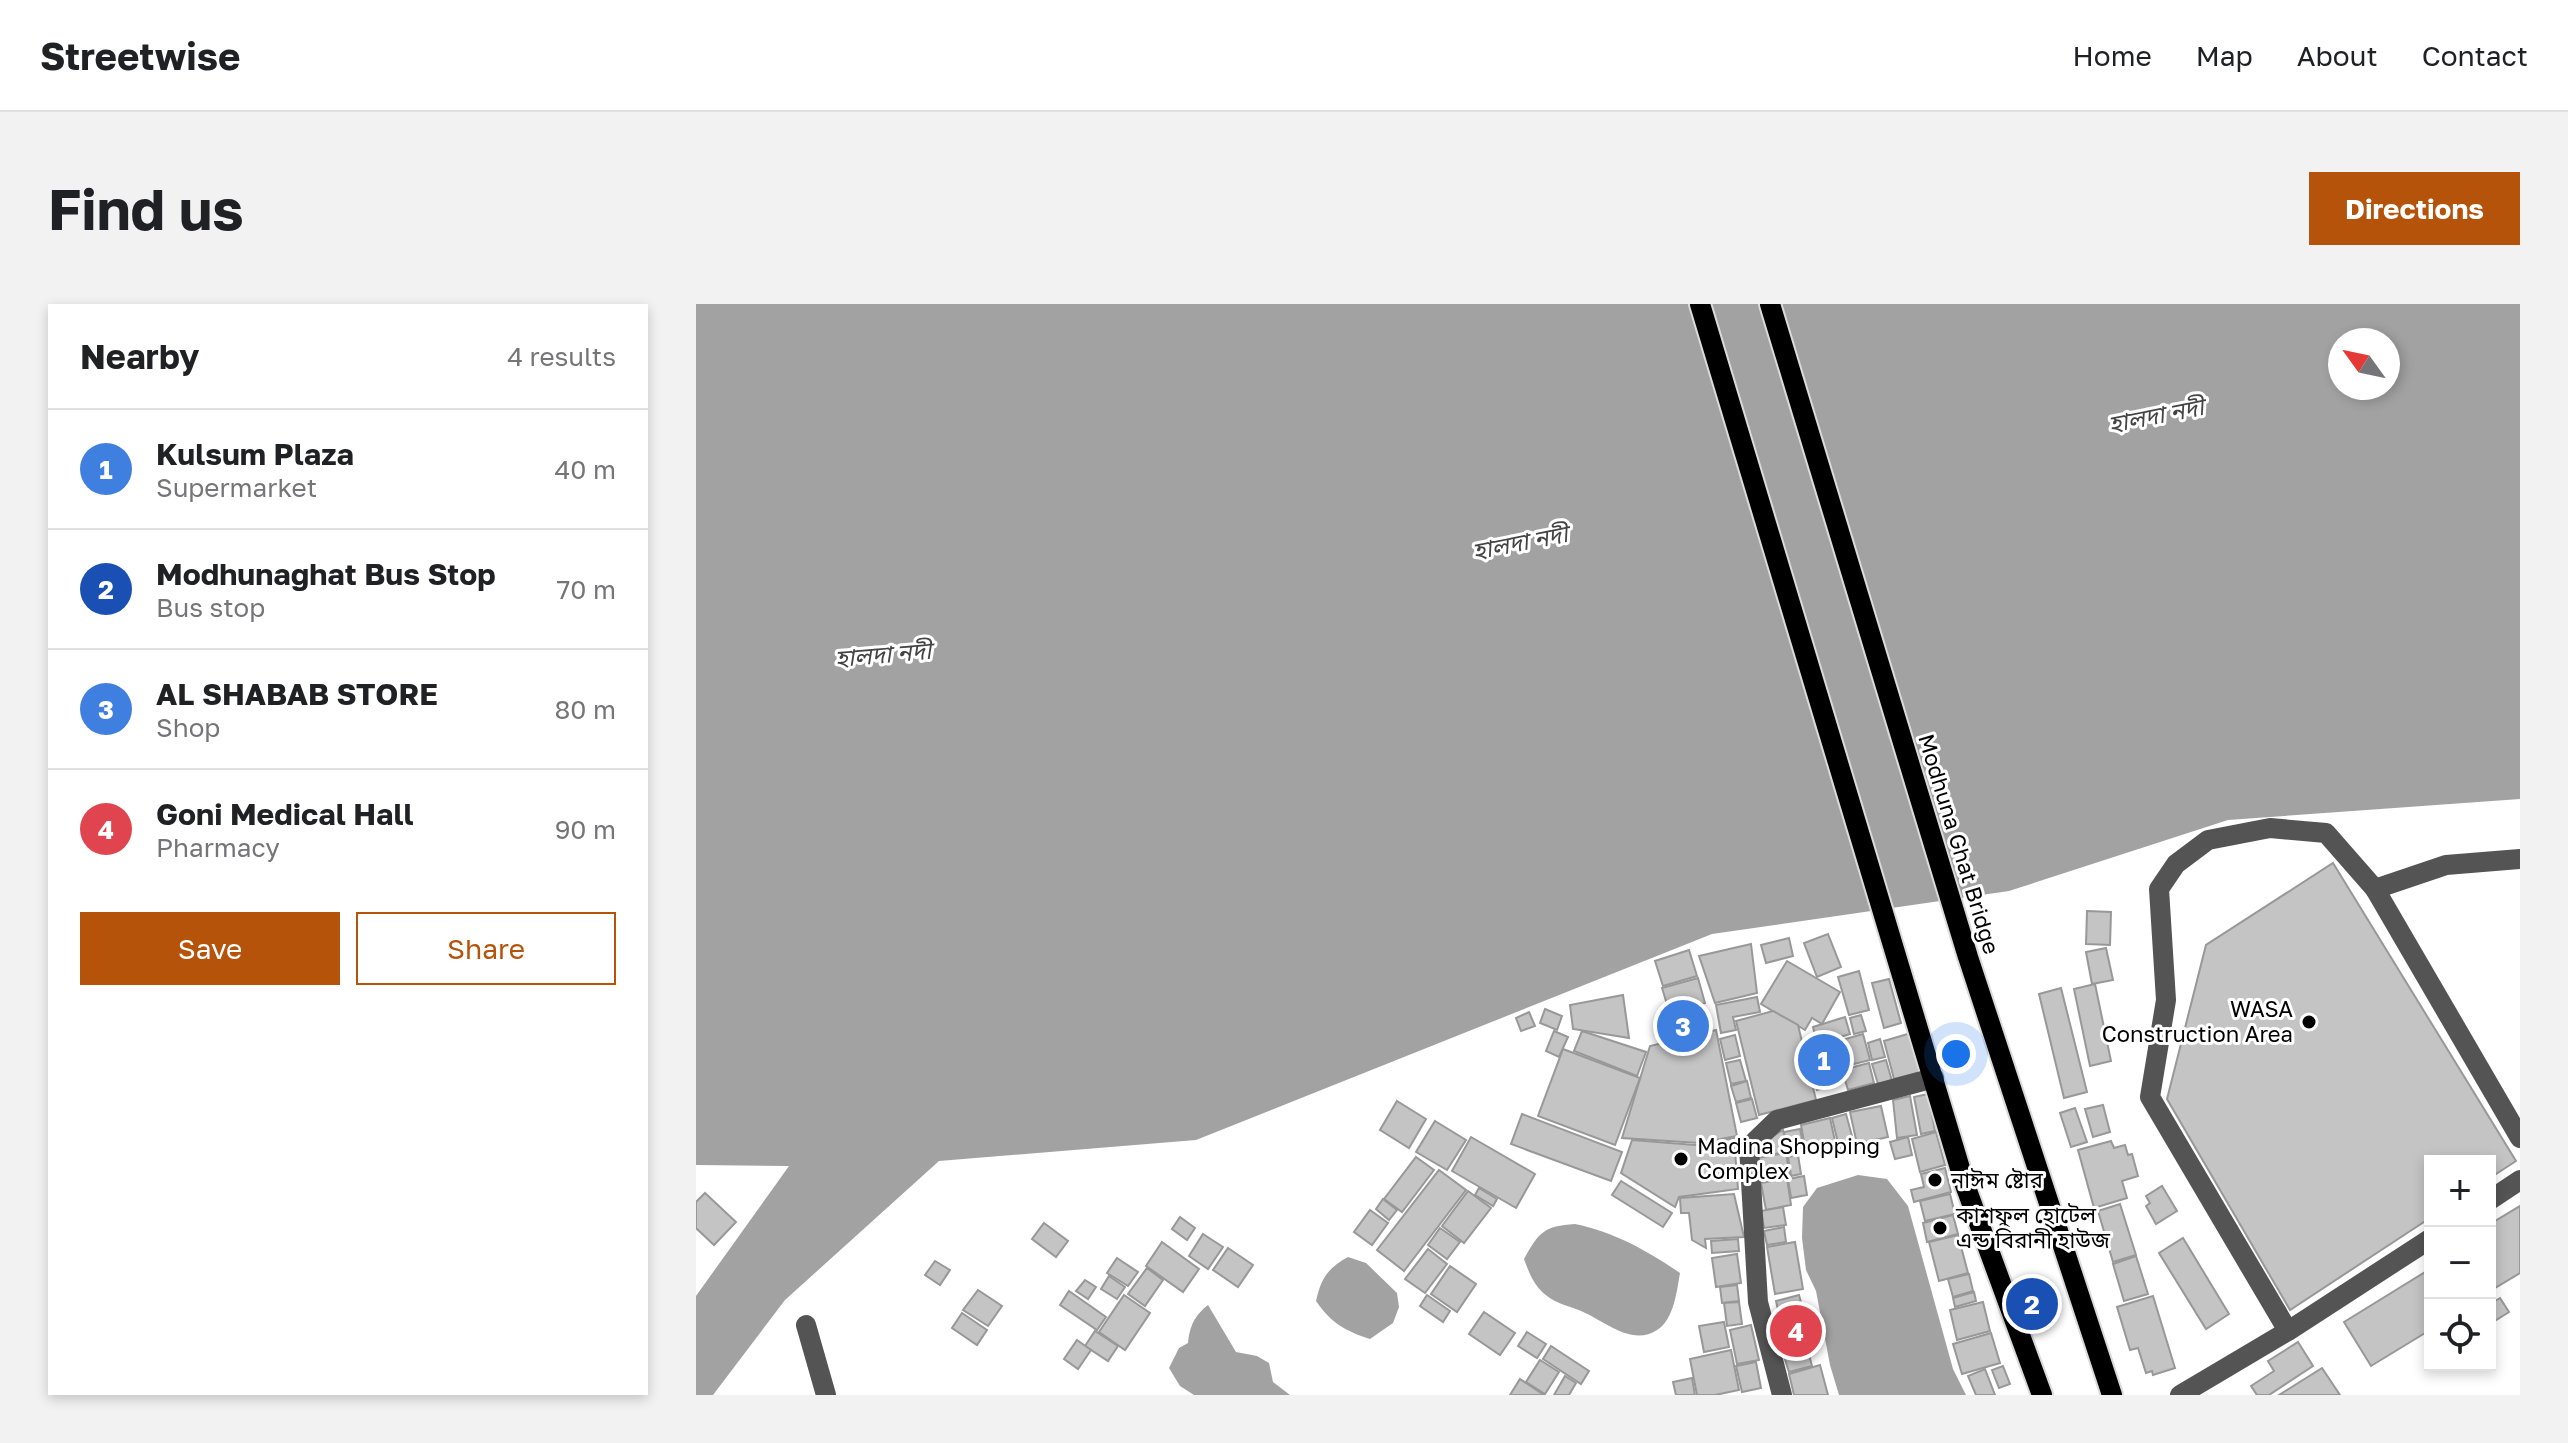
<!DOCTYPE html>
<meta charset="utf-8">
<style>
body{margin:0;font-family:"Golos Text","Noto Sans Bengali",sans-serif;background:#f2f2f2;color:#202124}
.controls{position:absolute;right:24px;bottom:24px;display:grid;overflow:hidden;border-radius:0px;box-shadow:0 4px 12px #0003}
.controls button{width:72px;height:72px;display:grid;place-items:center;padding:0;border:0;border-bottom:2px solid #e0e0e0;background:#fff;color:#202124;font:40px sans-serif}
.compass{position:absolute;left:1632px;top:24px;width:72px;height:72px;border-radius:50%;background:#fff;box-shadow:0 4px 12px #0003;rotate:303deg}
.you{position:absolute;left:1260px;top:750px;width:28px;height:28px;margin:-20px;border:6px solid #fff;border-radius:50%;background:#1a73e8;box-shadow:0 0 0 12px #1a73e833}
.badge{display:grid;place-items:center;width:52px;height:52px;border-radius:50%;background:#b45309;color:#fff;font-size:26px;font-weight:700}
.pin{position:absolute;translate:-50% -50%;border:4px solid #fff;box-shadow:0 2px 8px #0006}
.list{margin:0;padding:0;list-style:none}
h2{display:flex;justify-content:space-between;align-items:center;height:104px;margin:0;padding:0 32px;font-size:34px}
h2 small{font-size:26px;font-weight:400;color:#757577}
.list li{display:grid;grid-template-columns:52px 1fr auto;gap:24px;align-items:center;box-sizing:border-box;height:120px;padding:0 32px;border-top:2px solid #e0e0e0}
.list b{display:block;font-size:30px;white-space:nowrap}
.list p{margin:0;font-size:26px;white-space:nowrap;color:#757577}
.list em{font-size:26px;font-style:normal;color:#757577}
.actions{display:flex;gap:16px;padding:24px 32px}
.actions a{flex:1;padding:18px 0;border:2px solid #b45309;border-radius:0px;text-align:center;font-size:28px;color:#b45309}
.actions .main{background:#b45309;color:#fff}
.icon{flex:none;width:44px;height:44px;fill:none;stroke:currentColor;stroke-width:2;stroke-linecap:round;stroke-linejoin:round}
.map{position:relative;flex:none;width:1824px;height:1091px;overflow:hidden;border-radius:0px}
header{display:flex;align-items:center;gap:48px;box-sizing:border-box;height:112px;padding:0 40px;background:#fff;border-bottom:2px solid #e0e0e0}
header strong{font-size:38px}
nav{display:flex;gap:44px;margin-inline-start:auto;font-size:28px}
.intro{display:flex;align-items:center;justify-content:space-between;box-sizing:border-box;height:192px;padding:0 48px}
h1{margin:0;font-size:56px}
.button{padding:20px 36px;border-radius:0px;background:#b45309;color:#fff;font-size:28px;font-weight:700}
main{display:flex;gap:48px;padding:0 48px}
aside{flex:1;background:#fff;border-radius:0px;box-shadow:0 4px 12px #0003}
.map>svg:first-child{display:block}
.water{fill:#a2a2a2;fill-rule:evenodd}
.building{fill:#c4c4c4;stroke:#989898;stroke-width:2}
.lines{fill:none;stroke-linecap:round;stroke-linejoin:round}
.major-casing{stroke:#dbdbdb;stroke-width:24}
.minor{stroke:#545454;stroke-width:20}
.major{stroke:#000;stroke-width:20}
.poi-dot{fill:#000;stroke:#fff;stroke-width:3}
.labels{text-anchor:middle;stroke-width:6;stroke-linejoin:round;paint-order:stroke}
.street-label{font-size:22px;fill:#000;stroke:#fff}
.poi-label{font-size:22px;fill:#000;stroke:#fff;text-anchor:start}
.water-label{font-size:24px;font-style:italic;fill:#434343;stroke:#fff}
</style>
<header>
<strong>Streetwise</strong>
<nav><a>Home</a><a>Map</a><a>About</a><a>Contact</a></nav>
</header>
<div class="intro"><h1>Find us</h1><a class="button">Directions</a></div>
<main>
<aside>
<h2>Nearby<small>4 results</small></h2>
<ul class="list">
<li><span class="badge" style="background:#3f7fe0">1</span><div><b>Kulsum Plaza</b><p>Supermarket</p></div><em>40 m</em></li>
<li><span class="badge" style="background:#1a4fb4">2</span><div><b>Modhunaghat Bus Stop</b><p>Bus stop</p></div><em>70 m</em></li>
<li><span class="badge" style="background:#3f7fe0">3</span><div><b>AL SHABAB STORE</b><p>Shop</p></div><em>80 m</em></li>
<li><span class="badge" style="background:#e0444e">4</span><div><b>Goni Medical Hall</b><p>Pharmacy</p></div><em>90 m</em></li>
</ul>
<div class="actions"><a class="main">Save</a><a>Share</a></div>
</aside>
<div class="map">
<svg width="1824" height="1091" viewBox="0 0 1824 1091">
<rect width="100%" height="100%" fill="#fff"/>
<!-- water -->
<g class="water">
<path d="M0,0H1824V495L1532,516L1313,587L1016,630L500,836L243,857L89,996L17,1091H0V992L93,862L0,861ZM1644,36H1692V84H1644Z"/>
<polygon points="1162,871 1191,875 1212,902 1257,1065 1270,1091 1143,1091 1134,1061 1120,987 1110,966 1106,934 1107,903 1121,884"/>
<path d="M879,920C918,928 952,947 984,969C981,986 978,1016 961,1026C936,1043 907,1016 885,1007C874,1002 861,1000 851,992C838,982 833,969 828,955C843,928 848,922 879,920Z"/>
<path d="M652,953L670,959L701,989L703,1003L697,1019L674,1035C649,1027 635,1019 620,997C625,974 632,964 652,953Z"/>
<path d="M512,1001L540,1048L561,1052L573,1059L577,1078L594,1091H498L484,1082L473,1064L483,1044L492,1039C494,1022 498,1012 512,1001Z"/>
</g>
<!-- building -->
<g class="building">
<polygon points="1637,559 1820,857 1794,874 1794,857 1734,857 1734,914 1594,1006 1471,795 1510,641"/>
<polygon points="1391,607 1415,608 1414,641 1390,640"/>
<polygon points="1132,630 1145,663 1121,673 1108,639"/>
<polygon points="1093,634 1097,652 1070,659 1065,641"/>
<polygon points="1055,640 1061,689 1019,699 1003,652"/>
<polygon points="1410,644 1417,676 1396,680 1390,648"/>
<polygon points="993,646 1001,672 967,682 959,657"/>
<polygon points="1091,657 1144,688 1126,720 1116,714 1109,726 1065,700"/>
<polygon points="1163,667 1173,706 1153,711 1142,673"/>
<polygon points="1002,674 1009,699 974,710 966,684"/>
<polygon points="1193,675 1205,719 1188,724 1176,679"/>
<polygon points="1399,680 1415,757 1394,762 1378,685"/>
<polygon points="1365,684 1391,788 1368,794 1343,690"/>
<polygon points="927,691 933,734 877,725 874,701"/>
<polygon points="1061,693 1064,708 1037,713 1040,726 1025,729 1020,701"/>
<polygon points="849,705 866,712 861,726 844,719"/>
<polygon points="1077,707 1102,721 1120,796 1063,811 1040,717"/>
<polygon points="833,708 839,722 825,727 820,714"/>
<polygon points="999,709 1004,727 976,735 970,718"/>
<polygon points="1165,711 1170,727 1158,730 1154,714"/>
<polygon points="1149,713 1154,730 1121,740 1117,723"/>
<polygon points="1020,726 1041,832 1003,839 926,834 954,742"/>
<polygon points="858,727 872,733 863,753 850,747"/>
<polygon points="886,727 950,748 941,772 878,747"/>
<polygon points="1215,729 1225,768 1198,775 1188,737"/>
<polygon points="1167,730 1174,756 1146,763 1139,738"/>
<polygon points="1039,731 1044,752 1029,756 1024,735"/>
<polygon points="1184,735 1189,753 1176,756 1172,739"/>
<polygon points="1138,739 1145,764 1142,765 1146,778 1121,786 1110,747"/>
<polygon points="867,745 944,774 919,841 842,812"/>
<polygon points="1044,756 1050,777 1035,780 1030,759"/>
<polygon points="1190,756 1196,777 1182,780 1176,760"/>
<polygon points="1173,759 1178,779 1152,786 1146,766"/>
<polygon points="1051,777 1055,794 1040,798 1035,782"/>
<polygon points="1232,790 1239,827 1225,830 1218,793"/>
<polygon points="1214,792 1221,831 1201,834 1197,796"/>
<polygon points="1056,795 1061,814 1045,818 1040,799"/>
<polygon points="701,797 730,815 713,844 684,826"/>
<polygon points="1407,801 1414,828 1397,833 1389,805"/>
<polygon points="1185,802 1192,833 1161,840 1154,808"/>
<polygon points="1379,804 1391,838 1375,843 1364,809"/>
<polygon points="826,810 926,848 915,877 815,840"/>
<polygon points="1150,810 1159,843 1144,847 1136,814"/>
<polygon points="1134,814 1139,837 1109,843 1105,821"/>
<polygon points="739,817 770,836 751,866 720,848"/>
<polygon points="1104,825 1108,843 1092,847 1088,828"/>
<polygon points="1087,826 1091,848 1066,852 1065,840"/>
<polygon points="1240,828 1249,861 1224,868 1216,835"/>
<polygon points="775,833 839,870 820,904 756,867"/>
<polygon points="1212,833 1216,851 1199,855 1194,838"/>
<polygon points="1038,834 1042,885 983,893 979,903 925,869 936,836 999,841"/>
<polygon points="1415,837 1418,844 1429,841 1432,851 1436,850 1442,872 1426,877 1431,894 1398,904 1382,846"/>
<polygon points="1090,849 1094,873 1066,878 1062,854"/>
<polygon points="1102,851 1105,870 1095,872 1092,853"/>
<polygon points="720,853 738,866 706,908 688,895"/>
<polygon points="1249,864 1255,888 1218,898 1215,886 1228,883 1225,870"/>
<polygon points="743,866 770,886 708,967 681,946"/>
<polygon points="1108,872 1111,891 1095,894 1092,875"/>
<polygon points="1091,874 1095,901 1070,906 1065,879"/>
<polygon points="925,877 976,909 967,923 916,891"/>
<polygon points="1466,882 1481,907 1460,920 1450,902 1454,899 1450,892"/>
<polygon points="783,884 801,895 797,902 779,891"/>
<polygon points="772,887 795,904 768,939 746,922"/>
<polygon points="9,889 40,918 18,941 0,924 0,898"/>
<polygon points="1038,890 1048,933 1009,935 1010,944 996,936 993,909 985,909 984,894"/>
<polygon points="1254,890 1259,910 1229,917 1224,897"/>
<polygon points="687,895 701,906 693,916 680,905"/>
<polygon points="1424,900 1440,951 1417,958 1402,907"/>
<polygon points="1824,902 1824,969 1794,987 1794,920"/>
<polygon points="1087,903 1090,921 1068,924 1065,907"/>
<polygon points="674,906 692,919 676,941 658,928"/>
<polygon points="1257,911 1262,930 1231,938 1227,919"/>
<polygon points="484,913 499,924 491,936 476,925"/>
<polygon points="348,919 372,937 360,953 336,935"/>
<polygon points="1088,923 1090,938 1071,941 1068,927"/>
<polygon points="744,924 764,938 751,955 732,941"/>
<polygon points="507,930 527,943 512,965 493,952"/>
<polygon points="1262,931 1272,969 1243,977 1233,938"/>
<polygon points="1487,934 1533,1010 1510,1025 1463,949"/>
<polygon points="1042,935 1043,947 1016,949 1015,937"/>
<polygon points="466,938 503,965 487,988 450,962"/>
<polygon points="1099,938 1107,985 1079,990 1071,943"/>
<polygon points="532,944 557,961 542,983 517,966"/>
<polygon points="732,945 751,960 729,989 709,975"/>
<polygon points="1041,950 1045,979 1020,983 1016,954"/>
<polygon points="1440,952 1452,990 1428,997 1417,960"/>
<polygon points="421,954 442,968 432,982 411,969"/>
<polygon points="239,957 254,966 244,981 229,971"/>
<polygon points="754,962 780,980 761,1008 735,990"/>
<polygon points="451,964 467,976 449,1002 432,990"/>
<polygon points="1734,965 1734,1026 1675,1062 1648,1018"/>
<polygon points="1273,970 1277,987 1257,993 1252,975"/>
<polygon points="413,972 429,983 421,995 405,985"/>
<polygon points="389,976 400,983 392,995 380,987"/>
<polygon points="1041,981 1043,997 1026,999 1024,983"/>
<polygon points="282,986 306,1002 292,1022 267,1006"/>
<polygon points="373,987 410,1013 401,1026 364,1001"/>
<polygon points="1278,988 1280,997 1259,1003 1257,994"/>
<polygon points="428,991 454,1009 429,1046 403,1028"/>
<polygon points="731,991 754,1007 747,1018 724,1002"/>
<polygon points="1103,991 1108,1009 1084,1015 1080,997"/>
<polygon points="1457,992 1479,1064 1457,1071 1456,1067 1450,1069 1442,1044 1434,1046 1421,1003"/>
<polygon points="1804,994 1813,1008 1794,1020 1794,1000"/>
<polygon points="1043,998 1046,1020 1031,1022 1028,999"/>
<polygon points="1287,998 1294,1027 1261,1036 1254,1006"/>
<polygon points="788,1008 819,1029 804,1051 773,1030"/>
<polygon points="266,1009 291,1026 281,1041 256,1024"/>
<polygon points="1113,1011 1119,1036 1087,1044 1081,1019"/>
<polygon points="1028,1018 1033,1043 1008,1048 1003,1022"/>
<polygon points="1055,1021 1063,1056 1041,1060 1034,1026"/>
<polygon points="399,1027 422,1042 412,1057 389,1042"/>
<polygon points="831,1028 850,1040 841,1054 822,1042"/>
<polygon points="1295,1029 1304,1059 1266,1070 1257,1040"/>
<polygon points="381,1036 395,1046 382,1065 368,1055"/>
<polygon points="1602,1038 1617,1062 1573,1091 1561,1091 1555,1082 1578,1067 1572,1057"/>
<polygon points="1110,1039 1116,1062 1093,1068 1086,1046"/>
<polygon points="855,1042 893,1067 885,1080 847,1055"/>
<polygon points="1035,1046 1043,1086 1019,1091 1001,1091 994,1055"/>
<polygon points="844,1056 863,1068 849,1090 830,1078"/>
<polygon points="1060,1058 1065,1084 1046,1088 1040,1062"/>
<polygon points="1124,1061 1132,1091 1098,1091 1093,1070"/>
<polygon points="1307,1062 1314,1080 1303,1084 1296,1066"/>
<polygon points="1626,1064 1644,1091 1583,1091"/>
<polygon points="1289,1065 1299,1091 1280,1091 1272,1072"/>
<polygon points="869,1072 880,1079 873,1091 858,1091"/>
<polygon points="996,1074 999,1091 980,1091 977,1078"/>
<polygon points="824,1075 848,1091 814,1091"/>
</g>
<g class="lines">
<defs>
<g id="major">
<polyline points="1004,0 1269,881 1346,1091"/>
<polyline points="1074,0 1272,653 1416,1091"/>
</g>
</defs>
<!-- major casing -->
<use href="#major" class="major-casing"/>
<!-- minor -->
<g class="minor">
<polyline points="1679,585 1750,561 1824,555"/>
<polyline points="1794,896 1824,876"/>
<polyline points="110,1021 130,1091"/>
<polyline points="1592,1027 1454,793 1470,696 1463,585 1480,560 1512,536 1574,524 1630,529 1679,585 1824,834"/>
<polyline points="1086,1091 1062,998 1053,843 1081,816 1238,774"/>
<polyline points="1484,1091 1592,1027 1734,935"/>
</g>
<!-- major -->
<use href="#major" class="major"/>
</g>
<!-- markers -->
<g class="poi-dot">
<circle cx="1613" cy="718" r="8"/>
<circle cx="985" cy="855" r="8"/>
<circle cx="1239" cy="876" r="8"/>
<circle cx="1244" cy="924" r="8"/>
</g>
<g class="labels">
<!-- street labels -->
<g class="street-label">
<text transform="translate(1263 540) rotate(73)" y="8">Modhuna Ghat Bridge</text>
</g>
<!-- poi labels -->
<g class="poi-label">
<text x="1597" y="713" text-anchor="end">WASA<tspan x="1597" dy="25">Construction Area</tspan></text>
<text x="1001" y="850">Madina Shopping<tspan x="1001" dy="25">Complex</tspan></text>
<text x="1255" y="884">নাঈম ষ্টোর</text>
<text x="1260" y="919">কাশফুল হোটেল<tspan x="1260" dy="25">এন্ড বিরানী হাউজ</tspan></text>
</g>
<!-- water labels -->
<g class="water-label">
<text transform="translate(1460 112) rotate(-11)" y="8">হালদা নদী</text>
<text transform="translate(824 239) rotate(-11)" y="8">হালদা নদী</text>
<text transform="translate(187 351) rotate(-5)" y="8">হালদা নদী</text>
</g>
</g>
</svg>
<div class="controls">
<button>+</button>
<button>−</button>
<button><svg class="icon" aria-label="locate" viewBox="0 0 24 24"><circle cx="12" cy="12" r="6"/><path d="M12 2v4M12 18v4M2 12h4M18 12h4"/></svg></button>
</div>
<svg class="compass" viewBox="-18 -18 36 36"><path d="M0-13l5 13h-10z" fill="#e53935"/><path d="M0 13l5-13h-10z" fill="#757577"/></svg>
<div class="you"></div>
<div class="pin badge" style="left:1128px;top:756px;background:#3f7fe0">1</div>
<div class="pin badge" style="left:1336px;top:1000px;background:#1a4fb4">2</div>
<div class="pin badge" style="left:987px;top:722px;background:#3f7fe0">3</div>
<div class="pin badge" style="left:1100px;top:1027px;background:#e0444e">4</div>
</div>
</main>
